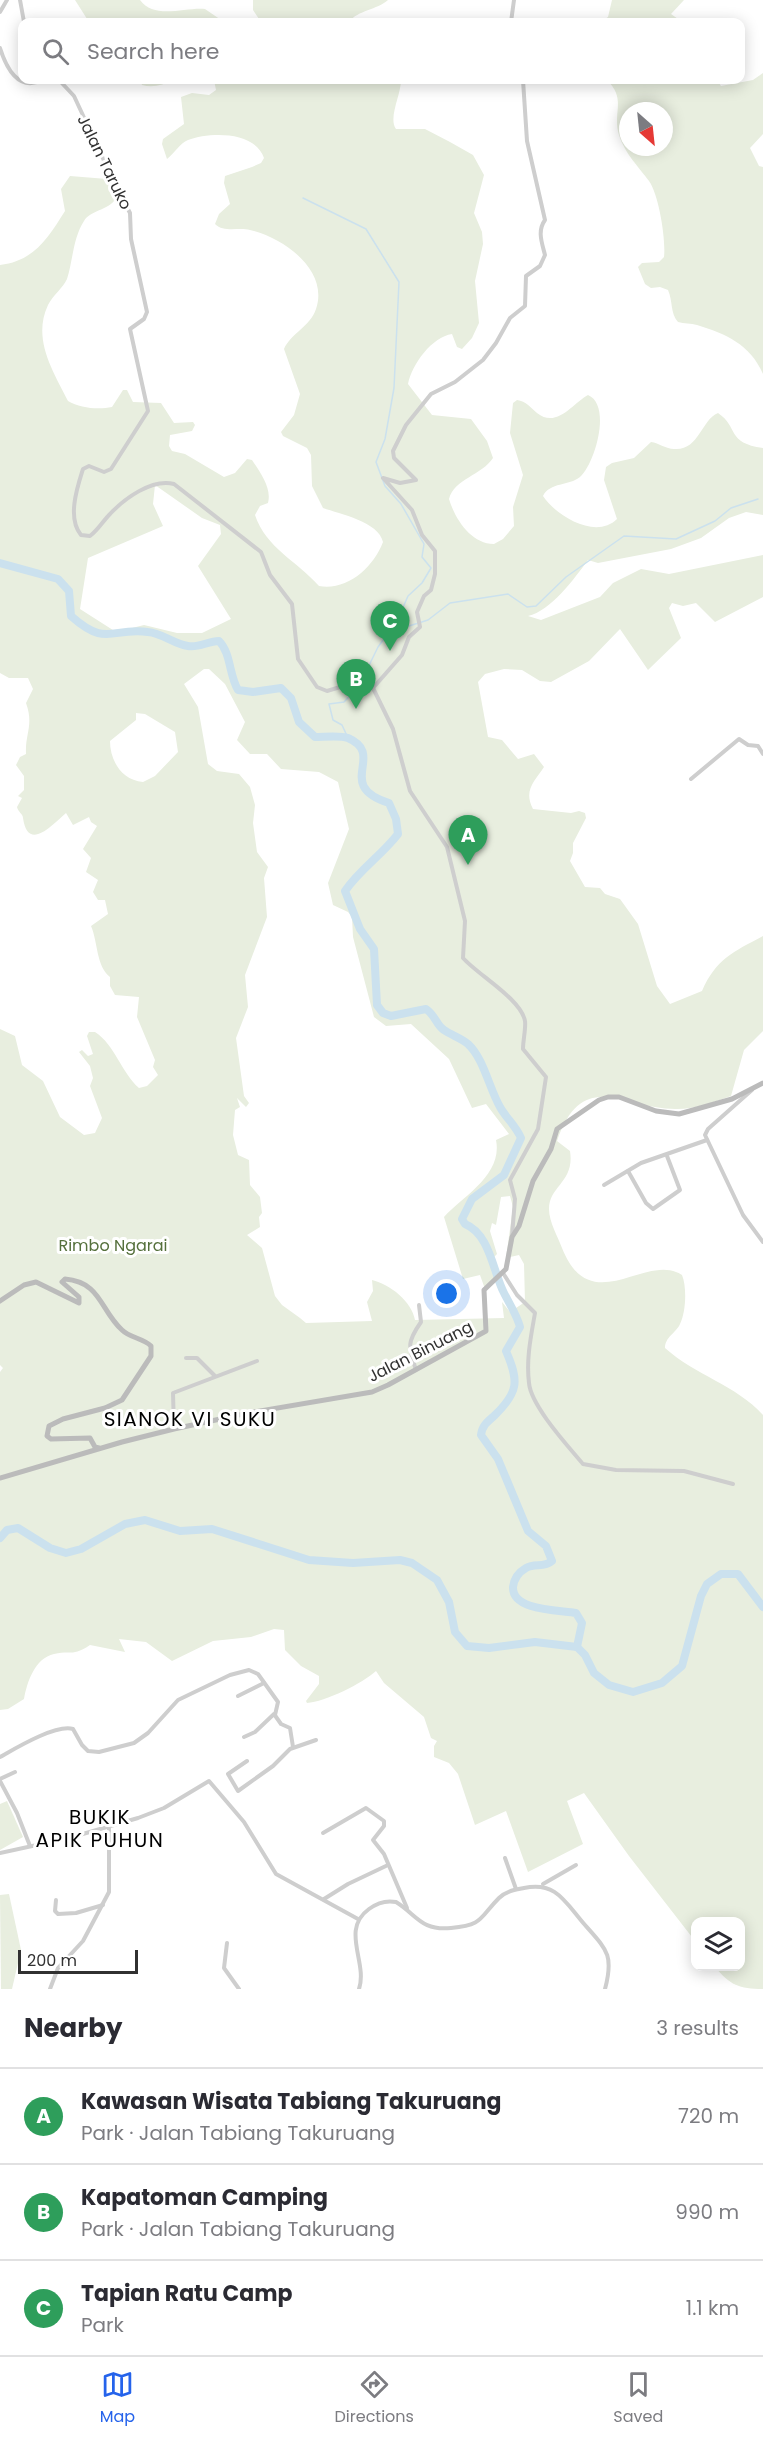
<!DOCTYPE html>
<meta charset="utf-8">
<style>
body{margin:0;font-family:Poppins,sans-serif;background:#f7f7f7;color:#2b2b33}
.controls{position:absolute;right:18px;bottom:18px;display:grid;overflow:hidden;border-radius:12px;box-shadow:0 3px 15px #0003}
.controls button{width:54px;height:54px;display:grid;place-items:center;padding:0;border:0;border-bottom:2px solid #e1e1e2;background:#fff;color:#2b2b33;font:30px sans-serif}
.compass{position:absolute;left:619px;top:102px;width:54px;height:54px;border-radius:50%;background:#fff;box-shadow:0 3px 15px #0003;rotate:153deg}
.scale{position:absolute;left:18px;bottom:15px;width:120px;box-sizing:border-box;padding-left:6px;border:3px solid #313131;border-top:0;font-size:16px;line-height:21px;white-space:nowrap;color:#313131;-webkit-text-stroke:4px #fff;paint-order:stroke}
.you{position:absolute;left:447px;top:1294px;width:21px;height:21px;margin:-15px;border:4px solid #fff;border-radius:50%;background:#1a73e8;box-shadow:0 0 0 9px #1a73e833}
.badge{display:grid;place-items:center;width:39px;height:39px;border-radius:50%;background:#2563eb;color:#fff;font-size:20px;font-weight:700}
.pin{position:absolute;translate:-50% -50px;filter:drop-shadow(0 2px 3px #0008)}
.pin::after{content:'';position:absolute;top:32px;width:21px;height:18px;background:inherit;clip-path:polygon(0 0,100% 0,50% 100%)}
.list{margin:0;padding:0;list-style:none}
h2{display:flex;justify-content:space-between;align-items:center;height:78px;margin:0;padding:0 24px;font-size:26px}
h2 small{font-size:20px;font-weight:400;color:#7c7c81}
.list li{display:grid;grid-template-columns:39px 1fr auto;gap:18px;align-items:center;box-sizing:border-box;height:96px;padding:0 24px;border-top:2px solid #e1e1e2}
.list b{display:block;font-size:22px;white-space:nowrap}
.list p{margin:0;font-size:20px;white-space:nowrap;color:#7c7c81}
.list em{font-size:20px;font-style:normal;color:#7c7c81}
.icon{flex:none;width:33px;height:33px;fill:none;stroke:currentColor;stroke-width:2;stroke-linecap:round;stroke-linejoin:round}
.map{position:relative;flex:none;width:763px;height:1989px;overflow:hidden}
.search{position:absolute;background:#fff;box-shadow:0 3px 15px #0003;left:18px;right:18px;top:18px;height:66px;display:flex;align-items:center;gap:15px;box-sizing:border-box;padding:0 21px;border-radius:12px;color:#7c7c81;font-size:22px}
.sheet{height:366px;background:#fff}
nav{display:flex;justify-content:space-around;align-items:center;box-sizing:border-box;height:84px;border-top:2px solid #e1e1e2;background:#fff;font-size:16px;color:#7c7c81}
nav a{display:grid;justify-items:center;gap:3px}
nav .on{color:#2563eb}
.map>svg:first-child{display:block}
.green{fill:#e8eedf;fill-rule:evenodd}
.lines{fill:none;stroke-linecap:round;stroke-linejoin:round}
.stream{stroke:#cbe1ee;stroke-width:1.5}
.river{stroke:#cbe1ee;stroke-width:8}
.street{stroke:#cecece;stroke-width:4}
.secondary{stroke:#bbb;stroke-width:5}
.labels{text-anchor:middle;stroke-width:6;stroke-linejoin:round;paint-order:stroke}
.street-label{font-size:16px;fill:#313131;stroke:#fff}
.park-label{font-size:16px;fill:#55703c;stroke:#fff}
.quarter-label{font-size:20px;letter-spacing:1.5px;fill:#000;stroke:#fff}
</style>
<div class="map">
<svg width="763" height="1989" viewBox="0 0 763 1989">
<rect width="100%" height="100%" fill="#fff"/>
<!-- green -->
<g class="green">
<path d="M75,0H140C154,20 185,7 205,9L224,22H89Z"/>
<path d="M253,0H388C377,10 358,10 349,22H261L253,10Z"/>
<polygon points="612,0 684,0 671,14 678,19 710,20 711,22 601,22 608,17"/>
<path d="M763,73V134L750,148L759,166L763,167V374C750,344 726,334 697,325C691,323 684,324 678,322C670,313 673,301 668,290L660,287L651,288L645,284L638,267L642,263L659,262L664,257C666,240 659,195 649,181C638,166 625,154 619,135C612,112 627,100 607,80H717L721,86L753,80ZM628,111H664V147H628Z"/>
<path d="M140,80H173C163,85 153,88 142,85Z"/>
<path d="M214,80H401C401,95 388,118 396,129H425L450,142L473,155L484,175L474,213L482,232L483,244L475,281L479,323L472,338L462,349L457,347L452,334C432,337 412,364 408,384L432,415L471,419L487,441L493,458C482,475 454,479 449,499C455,519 471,544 494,544L503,539L514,526L513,507L523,475L510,433L513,403L517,400C526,401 531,408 537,413C557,429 573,403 588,395C612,405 595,464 580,477C569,486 550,482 543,496C556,516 596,540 617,519L604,480L606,467L612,463L634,458L651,442C659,443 666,449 674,449C699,451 701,420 718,413C739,427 726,443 763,448V515L746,512L729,518L701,538L671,549L598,563L588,560C574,579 551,611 528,616L541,620L600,597L613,583L641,569L669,574L763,555V597L715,622L696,603L683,606L672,603L669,608L681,638L648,670L620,629L589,661L551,682L540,681L522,670L504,669L485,674L478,682L488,737L502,740L518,759L534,754L544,767C535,781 523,790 533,809L571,813L579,811L585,813L586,818L573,843V853L570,861L585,887L600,888L605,894L620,899L638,924L657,986L670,1004L702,991C716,959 733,952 763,936V1031L744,1050L731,1096C714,1102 696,1109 677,1109C624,1110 583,1066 557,1141L570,1151C575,1182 549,1186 549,1209C549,1222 558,1237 562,1248C591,1321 646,1251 682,1275C687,1287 686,1312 680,1324C676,1333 665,1337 665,1348C695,1375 736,1385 763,1415V1989C739,1989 730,1985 715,1967L740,1966V1922H696L695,1941L629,1856L584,1793L567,1801L583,1844L528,1872L506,1811L475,1825L458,1774L449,1763L434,1757V1746L437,1741L431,1738L424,1717L384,1683L376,1671C363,1683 325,1702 307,1703L306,1701L319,1684V1676L301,1666L285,1650L284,1630L274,1629L251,1637L213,1641L172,1661L146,1642L119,1639L125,1652L90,1645C72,1657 71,1650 54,1654C35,1658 27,1682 24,1699L8,1709L0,1710V1372L3,1368L0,1365V1029L15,1036L22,1065L43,1081L60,1117L84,1135L95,1133L102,1118L90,1086L93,1078L90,1066L79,1052L82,1050L88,1056L93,1054L87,1036L89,1032H95C115,1045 121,1072 139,1088L147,1086L158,1075L153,1067L155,1060L137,1017L139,997L115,995L110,986V977C96,966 98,942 91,926L108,914L105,900H98L93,892L98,880L86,872L91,858L83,849L97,826L91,822L89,817L73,825L66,813C53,824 28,853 23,818C23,814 18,812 17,807L22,798L18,796L24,790V776L16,765L20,757L26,754C25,733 34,725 26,703L33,689L28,678H9L0,673V265C34,261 48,238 65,211L61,189L70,176L107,179L116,197C113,209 90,210 84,221C73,238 73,260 67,279C63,288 53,295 48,305C32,339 53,371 68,401C80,408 98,410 112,407L123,390H127L133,402L161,403L174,423L193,422L195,425L192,431L170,435L169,446L172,451L185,454L224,477L235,473L247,459L252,460C260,472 272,488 268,503L260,506L255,515C266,548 297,561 319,586C347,591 373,568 383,542C379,522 340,514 323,508L312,486L311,455L307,448L283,436L281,432L294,415L300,394L284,349C291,333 310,327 316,309C329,271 285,238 250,230C239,227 224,233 215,224L219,214L230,204L224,183L225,176L252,167L261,163L264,158C255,131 210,132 188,140C180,143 174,154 167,159L162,144L163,139L184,124L181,97L192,93L209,95L216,90ZM155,485L202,518L220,525L221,534L198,566L231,619L202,633H177L144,625L116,632L80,609L88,558L163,526L153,504ZM204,669H209L225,684L245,722L237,740L250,754H267L281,769L319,772L338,782L349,829L328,883L333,905L348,912L352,917L353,937L374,1017L386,1026L411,1024L449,1059L472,1108L486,1104L509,1134L496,1140C503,1175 463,1196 444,1217L463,1279L480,1275L485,1289L497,1279L492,1259L497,1254L490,1231L492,1223L496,1225L501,1197L510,1196L513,1207L506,1258L519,1255L524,1264L525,1302L510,1312L502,1302L504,1318L415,1320C412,1302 390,1284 372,1280L373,1291L367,1302L372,1321L306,1323L300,1318L282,1305L275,1296L262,1248L247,1235L260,1227L259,1217L262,1213L260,1197L250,1185L249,1160L238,1155L233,1135L235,1110L240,1107L237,1098L246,1107L249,1103L244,1096L236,1038L248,1007L245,975L267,917L264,878L268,867L257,852L253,823L255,805L250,787L239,774L217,771L208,764L198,707L184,684ZM136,713L145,714L175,732L178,752L155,776L143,782C121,780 110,760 110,741L136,720Z"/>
<polygon points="7,1801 23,1837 0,1850 0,1804"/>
<polygon points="9,1894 21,1950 12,1989 1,1989 0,1895"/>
</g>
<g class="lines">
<!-- stream -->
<g class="stream">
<polyline points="303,198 366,229 399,282 394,388 385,439 376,462 385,486 401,504 424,544 422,557 431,568 422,583 408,596 398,619"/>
<polyline points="360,684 378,647 398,620 409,626 428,620 450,603 508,594 527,607 536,606 566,577 624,536 676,539 715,521 731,508 758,499"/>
<polyline points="348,738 342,725 333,720 329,704 344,702 357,688"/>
</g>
<!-- river -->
<g class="river">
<path d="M0,563L58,579L69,591L71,616C107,648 111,627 148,632C162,633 174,644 188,646C199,648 208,641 219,641C231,653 229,675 238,690L253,692L281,688L291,698L299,722L315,737C324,737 340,735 348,738C387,755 333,785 389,803L396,819L398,834C382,855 360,869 345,891L360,929L374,949L377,1005L383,1013L391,1016L426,1009C436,1016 436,1025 444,1030C451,1035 461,1038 468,1044C484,1059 489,1088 500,1107C506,1118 516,1126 521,1138L504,1175L472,1199L462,1219L465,1224C490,1234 493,1272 504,1293C510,1305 517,1315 520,1327L506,1351C519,1381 519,1392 494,1416C487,1422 482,1426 481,1435L498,1459L528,1531L546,1546L552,1561C544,1568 535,1563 526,1568C519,1572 514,1579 513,1587C512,1611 559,1610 576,1613L582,1623L577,1647"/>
<polyline points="0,1538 7,1530 18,1528 50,1548 66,1553 81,1549 125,1524 145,1520 180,1531 212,1529 309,1560 353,1563 400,1560 412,1563 437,1580 449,1602 455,1632 467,1646 489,1648 535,1642 577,1647 585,1655 594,1673 609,1685 633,1692 662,1683 682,1666 701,1596 707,1584 721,1574 738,1574 763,1607"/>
</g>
<!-- street -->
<g class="street">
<polyline points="20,0 24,22"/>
<polyline points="0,12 7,0"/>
<polyline points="511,22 514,0"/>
<path d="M0,48C6,67 18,92 42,80"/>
<path d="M59,80L74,96L106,165L117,180L121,196L130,213L131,239L147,312L144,319L130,329L148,411L111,469L104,472L89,466L83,469C77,488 67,518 81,535L90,536C98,530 103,521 110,514C124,499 152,478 174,484L261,552L270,575L292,604L298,659L317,687L327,691L350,684L373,688L393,729L410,791L447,847L465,921L463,958C478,975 521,999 525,1021C526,1029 523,1040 523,1049L546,1077L538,1129L510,1180L515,1199L512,1236"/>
<path d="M373,688L402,655L409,637L420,627L417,612L424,596L431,590L435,574V551L422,535L412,510L383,478L400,483L416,480L394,458L393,451L406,425L431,394L455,382L483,360L496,343L510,318L525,306L526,276L540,266L545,255C542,243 537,231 545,220L527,141L523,80"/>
<polyline points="691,779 739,739 748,745 758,746 763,754"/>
<polyline points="752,1090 708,1129 705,1135 743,1215 763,1242"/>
<polyline points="628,1171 646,1203 653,1209 680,1190 667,1156"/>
<polyline points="604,1185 641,1163 707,1140"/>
<path d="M503,1273L517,1295L535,1313C531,1336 526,1359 529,1383C531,1406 568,1446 583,1464L616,1470L684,1471L733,1484"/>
<polyline points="186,1358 197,1358 215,1376"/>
<path d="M416,1370C408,1346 407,1342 421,1322L419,1305"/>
<polyline points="174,1429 173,1393 257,1361"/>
<polyline points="238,1696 264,1683"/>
<polyline points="244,1737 255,1732 274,1714 281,1724 290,1728 293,1747"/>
<path d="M0,1757C16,1748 56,1724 73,1729L82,1745L88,1751L99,1752L134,1743L148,1733L178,1700L230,1675L249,1670L258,1674L278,1702L275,1715"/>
<polyline points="247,1761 228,1774 238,1791 273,1766 290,1749 316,1740"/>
<polyline points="0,1779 15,1772"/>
<polyline points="0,1781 17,1813 30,1846"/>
<polyline points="323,1833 366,1808 384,1821 384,1826 373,1840 384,1854 407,1908"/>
<polyline points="0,1853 69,1838 138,1818 164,1808 209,1781 244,1822 276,1874 358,1919"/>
<polyline points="505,1858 516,1889"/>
<polyline points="543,1884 576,1865"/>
<polyline points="324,1899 348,1884 388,1865"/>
<polyline points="56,1900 55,1911 58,1914 76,1913 103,1905"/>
<polyline points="227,1943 224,1968 239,1989"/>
<polyline points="50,1989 58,1968 83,1941 109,1892 109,1828"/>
<path d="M359,1989C368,1962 340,1930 369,1909C377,1903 386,1900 396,1902C417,1915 421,1931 451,1928C484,1925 479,1918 499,1898C506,1891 514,1890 524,1888C556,1881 565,1902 585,1925C607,1950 614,1955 605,1989"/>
</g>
<!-- secondary -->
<g class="secondary">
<path d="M0,1301L24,1285L36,1282L79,1303V1297L62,1282L65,1279C101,1282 100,1310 122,1330C130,1338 143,1338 151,1346V1356L122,1400L105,1408L63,1419L49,1426L47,1436L51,1439L90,1438L95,1447L99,1448"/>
<polyline points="0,1478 122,1442 174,1429 248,1413 372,1392 388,1385 486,1331 484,1290 506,1269 512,1237 519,1226 533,1181 551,1149 557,1129 599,1100 608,1097 619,1097 656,1111 679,1114 732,1099 763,1083"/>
</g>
</g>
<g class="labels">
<!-- street labels -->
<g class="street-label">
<text transform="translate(105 162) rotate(64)" y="6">Jalan Taruko</text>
<text transform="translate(420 1351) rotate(-27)" y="6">Jalan Binuang</text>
</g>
<!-- park labels -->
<g class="park-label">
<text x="113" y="1251">Rimbo Ngarai</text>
</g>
<!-- quarter labels -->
<g class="quarter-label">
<text x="190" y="1426">SIANOK VI SUKU</text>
<text x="100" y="1824">BUKIK<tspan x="100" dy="23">APIK PUHUN</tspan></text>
</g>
</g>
</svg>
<div class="controls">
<button><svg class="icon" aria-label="layers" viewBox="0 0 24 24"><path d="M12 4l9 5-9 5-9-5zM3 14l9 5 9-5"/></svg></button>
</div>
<svg class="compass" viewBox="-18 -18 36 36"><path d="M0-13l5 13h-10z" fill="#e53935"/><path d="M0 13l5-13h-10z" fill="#7c7c81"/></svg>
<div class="scale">200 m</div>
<div class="you"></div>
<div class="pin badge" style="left:468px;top:865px;background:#2e9e5b">A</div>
<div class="pin badge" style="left:356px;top:709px;background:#2e9e5b">B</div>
<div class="pin badge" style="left:390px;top:651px;background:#2e9e5b">C</div>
<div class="search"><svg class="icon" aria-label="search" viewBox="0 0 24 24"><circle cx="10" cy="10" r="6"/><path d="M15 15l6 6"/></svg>Search here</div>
</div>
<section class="sheet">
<h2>Nearby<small>3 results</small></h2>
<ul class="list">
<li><span class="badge" style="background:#2e9e5b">A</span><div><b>Kawasan Wisata Tabiang Takuruang</b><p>Park · Jalan Tabiang Takuruang</p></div><em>720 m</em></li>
<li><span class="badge" style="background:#2e9e5b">B</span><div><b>Kapatoman Camping</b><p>Park · Jalan Tabiang Takuruang</p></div><em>990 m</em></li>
<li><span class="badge" style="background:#2e9e5b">C</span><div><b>Tapian Ratu Camp</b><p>Park</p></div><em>1.1 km</em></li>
</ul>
</section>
<nav>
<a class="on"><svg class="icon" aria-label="map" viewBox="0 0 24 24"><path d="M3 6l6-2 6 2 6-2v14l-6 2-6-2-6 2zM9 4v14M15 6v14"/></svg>Map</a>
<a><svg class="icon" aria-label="directions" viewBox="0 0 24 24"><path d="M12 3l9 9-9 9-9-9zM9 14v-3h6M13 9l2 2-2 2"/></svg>Directions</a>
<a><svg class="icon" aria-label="saved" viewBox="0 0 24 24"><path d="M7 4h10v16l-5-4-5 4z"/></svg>Saved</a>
</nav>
